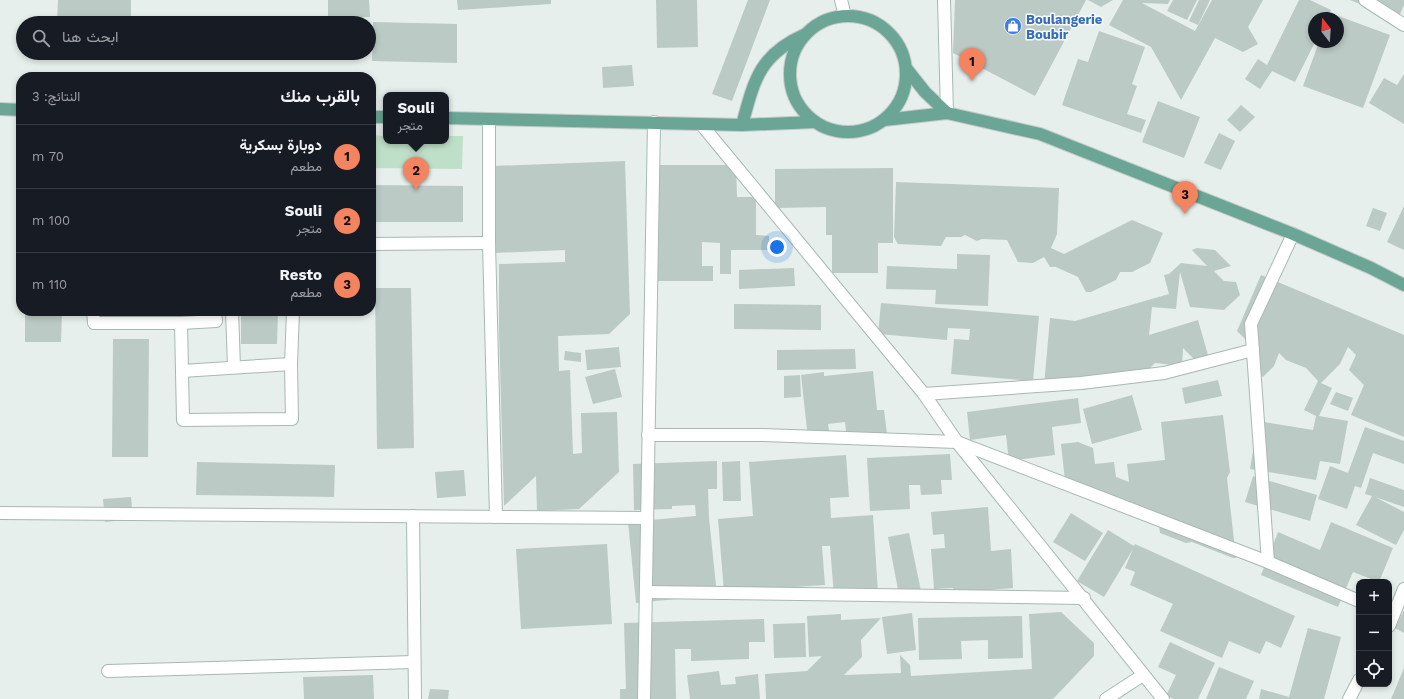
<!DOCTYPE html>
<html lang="ar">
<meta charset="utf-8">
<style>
body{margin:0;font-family:"Work Sans",Vazirmatn,sans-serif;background:#242831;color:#f1f3f6;direction:rtl}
.controls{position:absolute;right:12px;bottom:12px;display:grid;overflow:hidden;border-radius:8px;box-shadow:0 2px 6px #0003}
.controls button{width:36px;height:36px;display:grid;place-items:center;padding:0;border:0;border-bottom:1px solid #363941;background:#171b24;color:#f1f3f6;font:20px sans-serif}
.compass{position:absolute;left:1308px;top:12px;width:36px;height:36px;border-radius:50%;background:#171b24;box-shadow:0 2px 6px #0003;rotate:343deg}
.you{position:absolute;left:777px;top:247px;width:14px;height:14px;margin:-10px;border:3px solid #fff;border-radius:50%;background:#1a73e8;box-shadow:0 0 0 6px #1a73e833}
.badge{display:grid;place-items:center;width:26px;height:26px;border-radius:50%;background:#f4845f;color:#111;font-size:13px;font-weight:700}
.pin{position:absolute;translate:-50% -33px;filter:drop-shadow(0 1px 2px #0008)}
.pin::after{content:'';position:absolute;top:21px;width:14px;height:12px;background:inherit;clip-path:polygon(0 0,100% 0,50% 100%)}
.popup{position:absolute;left:383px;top:92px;width:66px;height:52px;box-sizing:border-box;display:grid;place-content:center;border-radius:8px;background:#171b24;filter:drop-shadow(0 1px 3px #0005);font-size:13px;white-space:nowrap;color:#9ea1a6}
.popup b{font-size:15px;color:#f1f3f6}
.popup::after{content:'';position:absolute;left:50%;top:100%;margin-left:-8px;border:8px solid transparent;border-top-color:#171b24}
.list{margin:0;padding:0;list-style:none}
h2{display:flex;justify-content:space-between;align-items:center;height:52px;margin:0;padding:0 16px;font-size:17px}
h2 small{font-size:13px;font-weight:400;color:#9ea1a6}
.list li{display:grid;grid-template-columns:26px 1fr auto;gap:12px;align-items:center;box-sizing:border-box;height:64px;padding:0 16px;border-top:1px solid #363941}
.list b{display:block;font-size:15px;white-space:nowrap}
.list p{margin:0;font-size:13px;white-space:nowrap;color:#9ea1a6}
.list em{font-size:13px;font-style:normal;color:#9ea1a6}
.icon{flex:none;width:22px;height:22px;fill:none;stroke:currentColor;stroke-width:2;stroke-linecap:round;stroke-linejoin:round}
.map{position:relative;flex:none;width:1404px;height:699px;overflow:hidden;direction:ltr}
.search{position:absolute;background:#171b24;box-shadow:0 2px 6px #0003;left:16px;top:16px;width:360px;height:44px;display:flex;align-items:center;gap:10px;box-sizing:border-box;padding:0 14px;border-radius:22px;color:#9ea1a6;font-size:15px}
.panel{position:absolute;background:#171b24;box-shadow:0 2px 6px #0003;left:16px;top:72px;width:360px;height:244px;border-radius:16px;direction:rtl}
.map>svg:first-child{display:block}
.green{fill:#bfe0c8}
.building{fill:#bbcac4}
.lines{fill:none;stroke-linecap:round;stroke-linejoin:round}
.minor-casing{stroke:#a8b8b2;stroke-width:14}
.secondary-casing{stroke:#a4bbb3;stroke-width:14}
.primary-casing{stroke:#c2cac8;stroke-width:14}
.minor{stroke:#fff;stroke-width:12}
.secondary{stroke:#fff;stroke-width:12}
.primary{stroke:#6aa596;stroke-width:12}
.labels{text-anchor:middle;stroke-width:3;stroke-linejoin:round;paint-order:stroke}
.shop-label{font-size:13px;font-weight:bold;fill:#366cbe;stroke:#f7fbf9;text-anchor:start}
</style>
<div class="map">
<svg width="1404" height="699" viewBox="0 0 1404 699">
<rect width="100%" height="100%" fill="#e6efeb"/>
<!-- green -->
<g class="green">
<polygon points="17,132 21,132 21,169 18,169"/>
<polygon points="371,135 386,136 386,141 446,141 446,136 463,136 462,169 371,168"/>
</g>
<!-- building -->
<g class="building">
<polygon points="58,0 131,0 131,23 57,23"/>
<polygon points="328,0 369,0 370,17 328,18"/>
<polygon points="457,0 551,0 551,4 458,10"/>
<polygon points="656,0 697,0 698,47 657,48"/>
<polygon points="748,0 770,0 732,101 712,94"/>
<polygon points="955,0 1086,0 1035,96 953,53"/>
<polygon points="1088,0 1113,0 1101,7"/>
<polygon points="1123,0 1170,0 1168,4 1142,3 1195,31 1212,0 1263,0 1248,27 1258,44 1243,52 1215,38 1181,100 1151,47 1109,25"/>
<polygon points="1173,0 1197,0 1187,20 1167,11"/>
<polygon points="1199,0 1210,0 1198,25 1189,21"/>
<polygon points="1299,0 1310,0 1331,10 1327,18 1314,18 1315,42 1295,82 1272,71 1260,89 1245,79 1258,59 1267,65"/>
<polygon points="1350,0 1404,0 1404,5 1398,19"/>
<polygon points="1330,13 1390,35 1363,108 1303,86 1319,42 1338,42 1338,18 1328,18"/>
<polygon points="373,22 457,24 457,63 372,61"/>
<polygon points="1099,31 1145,47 1132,84 1137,86 1127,114 1146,120 1141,133 1062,105 1078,59 1088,62"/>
<polygon points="632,65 634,86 603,88 602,67"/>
<polygon points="1404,74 1404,124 1369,103 1384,78 1397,85"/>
<polygon points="1158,101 1200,117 1184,158 1142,142"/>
<polygon points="1241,105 1255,117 1240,132 1227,120"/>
<polygon points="1219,133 1235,141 1221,170 1204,163"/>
<polygon points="625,161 630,314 609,334 558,336 559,371 570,370 573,454 582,453 581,413 617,412 619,472 579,509 537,511 536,476 504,506 499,332 499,264 565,262 565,250 495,253 492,166"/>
<polygon points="655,165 736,165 737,197 756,197 756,235 769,236 769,250 731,250 731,274 720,274 720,243 702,242 702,266 713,266 713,281 656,281"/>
<polygon points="893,168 893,243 878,243 878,273 832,273 832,235 826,235 826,207 775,208 775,169"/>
<polygon points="896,182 1059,188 1057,234 1051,248 1064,254 1132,220 1163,233 1150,263 1132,272 1120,272 1116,280 1091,292 1086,292 1078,277 1056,267 1050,267 1044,257 1033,263 1018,262 1007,240 982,239 977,241 965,235 961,237 946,237 941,246 898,244 894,237"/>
<polygon points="371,185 463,186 463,222 371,222"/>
<polygon points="1404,206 1404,250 1387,242"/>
<polygon points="1373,208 1387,213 1380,231 1366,226"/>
<polygon points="1197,248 1215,250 1231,266 1214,271 1224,281 1236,282 1240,295 1224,310 1190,307 1180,272 1176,309 1152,307 1149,335 1198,320 1208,355 1194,359 1183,348 1182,366 1155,363 1145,373 1084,390 1044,386 1050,318 1075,321 1169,294 1164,275 1169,274 1181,263 1207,266 1192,250"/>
<polygon points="957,254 990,255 988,306 935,304 936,290 886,289 887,266 957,269"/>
<polygon points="794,268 795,286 739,289 739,270"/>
<polygon points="1261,275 1404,335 1404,437 1351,415 1364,385 1349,370 1356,355 1348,347 1340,364 1321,383 1332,388 1319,416 1348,421 1340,464 1320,461 1316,480 1250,469 1258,421 1313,430 1316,416 1304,410 1318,381 1319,382 1306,368 1286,360 1279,353 1274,366 1263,377 1248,362 1253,351 1260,354 1237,331"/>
<polygon points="375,288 411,288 414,448 377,449"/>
<polygon points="881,303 1039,316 1033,381 951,374 954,339 969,340 970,329 948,328 947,340 878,334"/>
<polygon points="734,304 821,305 821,330 734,329"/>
<polygon points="25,311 62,311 61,342 25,342"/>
<polygon points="241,311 278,311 277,344 241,344"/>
<polygon points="113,339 149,339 148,457 112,457"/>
<polygon points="619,347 621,367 587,370 585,350"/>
<polygon points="855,349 856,369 777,370 777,350"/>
<polygon points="565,351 581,353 581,362 564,360"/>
<polygon points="615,369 622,397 593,404 585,377"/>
<polygon points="873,371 877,410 884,410 887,434 847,439 845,422 828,424 830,437 808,439 801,375 824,372 824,376"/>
<polygon points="800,375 801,397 784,398 784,376"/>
<polygon points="1218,380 1222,396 1185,404 1182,388"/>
<polygon points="1336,392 1353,398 1348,411 1330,404"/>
<polygon points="1132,395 1142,430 1092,444 1083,409"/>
<polygon points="1078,398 1081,423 1052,427 1055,455 1009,461 1006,435 970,440 967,412"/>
<polygon points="1223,415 1230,472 1227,478 1236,558 1233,558 1192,542 1186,543 1160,533 1159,526 1066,489 1061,444 1078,442 1093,448 1095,464 1114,462 1116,477 1129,482 1127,464 1165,460 1161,422"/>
<polygon points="1365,427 1404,441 1404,464 1373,453 1361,488 1355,486 1347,509 1318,499 1330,466 1348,473"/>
<polygon points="950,454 952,480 941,480 942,494 921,495 920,485 909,485 910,509 870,511 867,458"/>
<polygon points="846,455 849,497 830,498 831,518 873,515 878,593 834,596 830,546 822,546 825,585 724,592 718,519 753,516 749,462"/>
<polygon points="717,461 717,489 708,489 709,518 717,595 636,603 628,522 696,516 695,505 672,506 672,509 634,510 633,464"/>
<polygon points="740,461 741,501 723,501 722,462"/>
<polygon points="197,462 335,465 334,497 196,495"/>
<polygon points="464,470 466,496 437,498 435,472"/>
<polygon points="1253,476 1317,495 1310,521 1245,502"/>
<polygon points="1370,478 1404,490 1404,507 1375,497 1404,512 1404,530 1396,545 1356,525 1372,496 1365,494"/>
<polygon points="131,497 133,519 105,522 103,499"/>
<polygon points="988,507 991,551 1011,549 1013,588 954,593 953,588 934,589 931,549 945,548 944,534 933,535 931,512"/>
<polygon points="1071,513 1103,533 1085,561 1053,542"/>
<polygon points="1331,522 1393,548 1379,582 1353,572 1338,607 1261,575 1278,532 1320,550"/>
<polygon points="1108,530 1134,546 1135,544 1295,616 1281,648 1266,641 1260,654 1229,641 1222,658 1160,631 1173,604 1130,585 1135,572 1125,568 1133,549 1104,597 1077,581"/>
<polygon points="909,533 921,591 899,595 888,537"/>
<polygon points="607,544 612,624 521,629 516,549"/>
<polygon points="1404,610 1404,633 1395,628"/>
<polygon points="1061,612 1094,643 1094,656 1053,699 766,699 765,674 807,671 822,656 809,657 807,616 841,614 841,620 881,618 861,640 862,657 844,675 901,673 900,655 910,665 911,676 1032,669 1029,614"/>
<polygon points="912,613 916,650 887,654 882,617"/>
<polygon points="1022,616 1023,658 988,659 988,640 961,641 962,659 919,660 918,618"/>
<polygon points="764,619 765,642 749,642 749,659 691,661 691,649 675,649 676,699 620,699 620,689 626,689 624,623"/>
<polygon points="805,623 806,657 774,658 773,624"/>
<polygon points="1308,628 1341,637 1324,699 1259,699 1261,689 1289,697"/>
<polygon points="1170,642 1215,663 1198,699 1174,699 1166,696 1176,675 1158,667"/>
<polygon points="1219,667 1254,681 1246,699 1206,699"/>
<polygon points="1404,668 1404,699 1391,699"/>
<polygon points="719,671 721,685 736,684 735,677 758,674 760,699 690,699 687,675"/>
<polygon points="373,675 374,699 304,699 303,677"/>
<polygon points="430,689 449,690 448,699 428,699"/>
</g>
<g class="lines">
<defs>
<g id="minor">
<polyline points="944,0 947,113"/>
<polyline points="1365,0 1404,25"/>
<polyline points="489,119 489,243 496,517"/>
<polyline points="701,124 924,394 957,442 1163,699"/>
<polyline points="371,244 489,243"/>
<polyline points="93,311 94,323 181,323 216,321 215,311"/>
<polyline points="232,311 234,367"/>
<polyline points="181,323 183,420 292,419 291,364 293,311"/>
<polyline points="182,371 291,364"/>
<polyline points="924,394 1081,383 1164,373 1253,350"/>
<polyline points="648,435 763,435 957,442 1268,562 1359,601"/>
<polyline points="0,513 647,518"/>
<polyline points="413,516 415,699"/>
<polyline points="1268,562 1251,324 1293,234"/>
<polyline points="646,592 1084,598"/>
<polyline points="1389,626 1404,589"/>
<polyline points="108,671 413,662"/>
<polyline points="644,699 654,122"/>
<polyline points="1106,699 1143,675"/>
<polyline points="1349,699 1359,680"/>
</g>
<polyline id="secondary" points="841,0 845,16"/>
<g id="primary">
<circle cx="848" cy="74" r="58"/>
<polyline points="906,68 925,92 947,113"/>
<polyline points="0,109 21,110"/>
<polyline points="371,117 386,117"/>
<polyline points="446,118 742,125 815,122"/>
<polyline points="884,120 947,113 1040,134 1293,234 1371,268 1404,285"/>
<path d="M742,125C754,81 759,55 804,35"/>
</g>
</defs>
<!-- minor casing -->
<use href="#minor" class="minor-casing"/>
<!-- secondary casing -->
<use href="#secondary" class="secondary-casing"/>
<!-- primary casing -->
<use href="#primary" class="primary-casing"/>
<!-- minor -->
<use href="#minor" class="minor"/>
<!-- secondary -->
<use href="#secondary" class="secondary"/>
<!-- primary -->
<use href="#primary" class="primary"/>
</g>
<!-- icons -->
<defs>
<symbol id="shop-disc" viewBox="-11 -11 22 22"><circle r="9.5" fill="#3f7fe0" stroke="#f7fbf9"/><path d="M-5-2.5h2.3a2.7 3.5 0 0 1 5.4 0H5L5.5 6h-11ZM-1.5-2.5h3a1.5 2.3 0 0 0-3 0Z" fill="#fff"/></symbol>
</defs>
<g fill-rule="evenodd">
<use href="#shop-disc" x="1003" y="16" width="20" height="20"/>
</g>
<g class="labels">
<!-- shop labels -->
<g class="shop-label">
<text x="1026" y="24">Boulangerie<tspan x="1026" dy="15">Boubir</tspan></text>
</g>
</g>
</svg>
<div class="controls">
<button>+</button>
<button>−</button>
<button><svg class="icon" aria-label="locate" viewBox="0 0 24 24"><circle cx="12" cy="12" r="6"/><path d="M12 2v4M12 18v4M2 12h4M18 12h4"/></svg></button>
</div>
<svg class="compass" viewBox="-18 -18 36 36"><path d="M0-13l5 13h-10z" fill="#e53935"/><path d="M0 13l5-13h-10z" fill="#9ea1a6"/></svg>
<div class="you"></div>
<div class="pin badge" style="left:972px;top:81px">1</div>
<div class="pin badge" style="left:416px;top:190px">2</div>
<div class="popup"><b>Souli</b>متجر</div>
<div class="pin badge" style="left:1185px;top:214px">3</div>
<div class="search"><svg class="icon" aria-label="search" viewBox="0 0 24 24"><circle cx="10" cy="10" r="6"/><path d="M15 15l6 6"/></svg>ابحث هنا</div>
<section class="panel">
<h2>بالقرب منك<small>النتائج: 3</small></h2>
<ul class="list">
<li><span class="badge">1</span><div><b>دوبارة بسكرية</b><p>مطعم</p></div><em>70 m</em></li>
<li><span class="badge">2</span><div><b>Souli</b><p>متجر</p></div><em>100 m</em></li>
<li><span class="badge">3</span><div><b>Resto</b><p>مطعم</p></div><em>110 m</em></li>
</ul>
</section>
</div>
